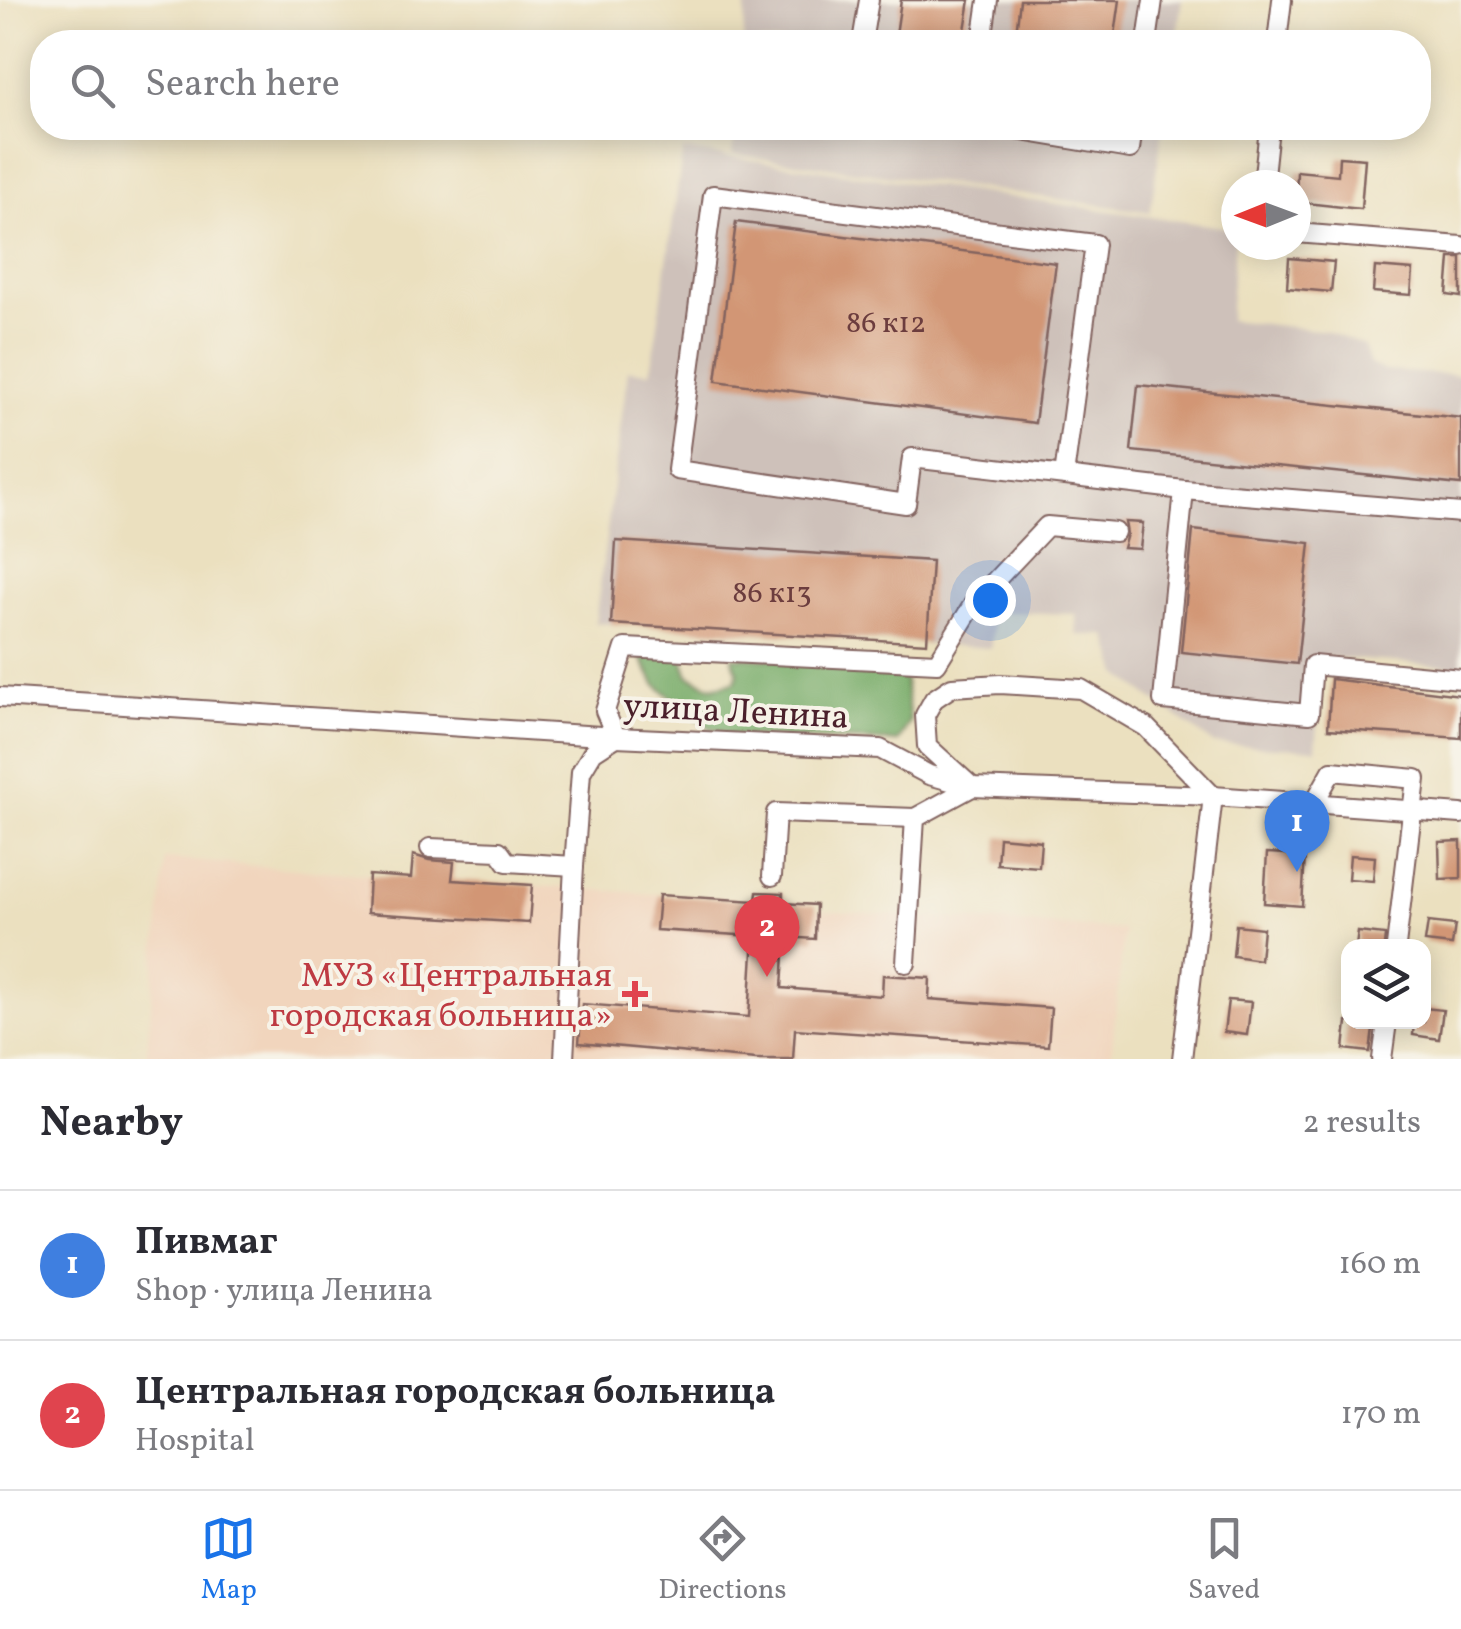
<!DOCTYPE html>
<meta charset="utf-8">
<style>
body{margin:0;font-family:Vollkorn,serif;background:#f7f7f7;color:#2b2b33}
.controls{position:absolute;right:30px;bottom:30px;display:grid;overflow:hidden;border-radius:20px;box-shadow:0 5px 25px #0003}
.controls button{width:90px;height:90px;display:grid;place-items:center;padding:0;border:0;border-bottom:2px solid #e1e1e2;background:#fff;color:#2b2b33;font:50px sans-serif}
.compass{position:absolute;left:1221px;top:170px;width:90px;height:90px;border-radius:50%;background:#fff;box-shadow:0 5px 25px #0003;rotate:269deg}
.you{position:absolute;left:990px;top:600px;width:35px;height:35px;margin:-25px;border:8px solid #fff;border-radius:50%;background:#1a73e8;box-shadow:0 0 0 15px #1a73e833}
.badge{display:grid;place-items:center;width:65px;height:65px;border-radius:50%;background:#1a73e8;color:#fff;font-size:32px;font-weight:700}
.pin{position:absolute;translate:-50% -82px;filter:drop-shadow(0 2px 5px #0008)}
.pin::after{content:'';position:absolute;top:52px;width:35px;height:30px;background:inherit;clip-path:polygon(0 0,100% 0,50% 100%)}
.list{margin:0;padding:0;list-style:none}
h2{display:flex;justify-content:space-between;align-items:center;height:130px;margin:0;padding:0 40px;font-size:42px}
h2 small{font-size:32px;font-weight:400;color:#7c7c81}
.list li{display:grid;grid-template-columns:65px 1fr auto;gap:30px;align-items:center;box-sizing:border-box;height:150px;padding:0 40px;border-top:2px solid #e1e1e2}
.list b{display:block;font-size:38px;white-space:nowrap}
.list p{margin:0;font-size:32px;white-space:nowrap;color:#7c7c81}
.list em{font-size:32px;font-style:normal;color:#7c7c81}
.icon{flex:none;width:55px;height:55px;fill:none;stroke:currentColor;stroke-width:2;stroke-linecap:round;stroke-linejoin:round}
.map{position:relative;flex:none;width:1461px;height:1059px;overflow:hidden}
.search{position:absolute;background:#fff;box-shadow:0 5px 25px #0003;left:30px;right:30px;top:30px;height:110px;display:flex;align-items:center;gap:25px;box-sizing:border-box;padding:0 35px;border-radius:40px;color:#7c7c81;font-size:38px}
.sheet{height:430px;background:#fff}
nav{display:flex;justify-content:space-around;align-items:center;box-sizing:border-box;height:140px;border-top:2px solid #e1e1e2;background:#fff;font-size:28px;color:#7c7c81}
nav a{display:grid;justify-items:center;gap:5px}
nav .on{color:#1a73e8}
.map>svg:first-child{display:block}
.built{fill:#f1d5bd}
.industrial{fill:#cec1ba}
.forest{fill:#78ac69;stroke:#61664a;stroke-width:2.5}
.building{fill:#d29675}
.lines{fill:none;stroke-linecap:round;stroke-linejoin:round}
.minor-casing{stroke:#82635f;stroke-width:22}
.minor{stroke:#fff;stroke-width:18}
.health-dot{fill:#e0444e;stroke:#f7f3e8;stroke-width:4}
.labels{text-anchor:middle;stroke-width:8;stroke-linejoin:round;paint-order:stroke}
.number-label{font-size:30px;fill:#6c3d3e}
.street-label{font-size:35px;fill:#4a1f2b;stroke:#f7f3e8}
.health-label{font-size:35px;fill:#be3a42;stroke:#f7f3e8;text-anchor:end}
</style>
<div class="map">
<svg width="1461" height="1059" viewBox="0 0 1461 1059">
<rect width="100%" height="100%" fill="#f7f3e8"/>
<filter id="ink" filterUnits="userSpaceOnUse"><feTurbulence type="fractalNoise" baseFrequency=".01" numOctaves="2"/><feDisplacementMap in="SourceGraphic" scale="20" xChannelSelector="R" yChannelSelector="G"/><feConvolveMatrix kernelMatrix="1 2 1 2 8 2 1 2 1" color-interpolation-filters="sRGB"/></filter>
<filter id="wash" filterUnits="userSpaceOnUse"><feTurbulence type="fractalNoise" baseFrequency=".0048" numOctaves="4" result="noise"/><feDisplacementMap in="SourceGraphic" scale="40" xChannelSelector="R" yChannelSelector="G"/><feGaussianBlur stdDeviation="2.25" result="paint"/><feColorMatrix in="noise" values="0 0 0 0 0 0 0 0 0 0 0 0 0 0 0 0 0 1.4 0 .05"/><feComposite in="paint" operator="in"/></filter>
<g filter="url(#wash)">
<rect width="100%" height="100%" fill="#ebe0bf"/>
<!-- built -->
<polygon class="built" points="413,855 454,858 453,880 755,901 757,892 783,893 783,902 816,905 817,910 1124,930 1111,1059 146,1059 165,859 411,878"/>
<!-- industrial -->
<g class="industrial">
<polygon points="746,0 1182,0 1176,42 743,42"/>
<polygon points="735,128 1163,128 1150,212 732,154"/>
<polygon points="683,150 1236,229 1229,320 1326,331 1364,346 1370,364 1385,371 1461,375 1461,667 1323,657 1316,749 1214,744 1119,674 1107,635 1077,635 1076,614 993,612 991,648 595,623 628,370 651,372"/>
</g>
<!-- forest -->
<polygon class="forest" points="640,655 682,655 689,676 712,687 735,682 738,673 732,657 898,663 904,674 910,721 898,742 735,736 708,727 655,684"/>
<g id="blocks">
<!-- building -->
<g class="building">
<polygon points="901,0 970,0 963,42 895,42"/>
<polygon points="1020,0 1120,0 1114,42 1015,42"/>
<polygon points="1339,157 1365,159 1361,209 1296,202 1297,171 1338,175"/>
<polygon points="736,222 1056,263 1035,423 716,381"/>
<polygon points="1289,258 1334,262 1331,292 1287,288"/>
<polygon points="1450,258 1461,258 1461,297 1447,295"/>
<polygon points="1375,267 1413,270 1411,295 1373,292"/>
<polygon points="1138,385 1461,418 1461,485 1131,451"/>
<polygon points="1125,522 1143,523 1140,549 1123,548 1127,534"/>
<polygon points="1193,530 1310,543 1297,664 1181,652"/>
<polygon points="616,541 932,561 927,643 611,624"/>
<polygon points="1331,679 1461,695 1461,738 1328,729"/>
<polygon points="999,837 1041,841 1039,867 997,864"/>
<polygon points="1461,841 1461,878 1440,879 1439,842"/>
<polygon points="1267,853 1305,855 1302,906 1264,903"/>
<polygon points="413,855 429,860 454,862 452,880 532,885 529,923 367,913 369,875 411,878"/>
<polygon points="1350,855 1375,857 1373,881 1348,879"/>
<polygon points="757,892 783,893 783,903 816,905 815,939 785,937 782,988 882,996 883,975 930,978 929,999 1051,1008 1048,1046 795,1029 793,1059 756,1059 579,1043 582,1004 749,1017 754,936 656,930 659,895 756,901"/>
<polygon points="1428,922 1455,925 1452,945 1425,942"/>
<polygon points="1236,925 1263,928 1260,960 1233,956"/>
<polygon points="1358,932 1385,935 1384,946 1356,946"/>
<polygon points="1228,1000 1251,1002 1247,1035 1224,1032"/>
<polygon points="1424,1008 1443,1010 1439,1039 1413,1035 1414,1022 1424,1022"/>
<polygon points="1347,1022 1374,1022 1370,1052 1344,1049"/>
</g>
</g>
</g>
<g filter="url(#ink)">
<use href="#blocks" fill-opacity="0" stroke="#82635f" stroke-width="2.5"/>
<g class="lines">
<defs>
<g id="minor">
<polyline points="862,42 869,0"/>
<polyline points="982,42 988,0"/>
<polyline points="1147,42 1153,0"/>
<polyline points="1277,42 1282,0"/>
<polyline points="1004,128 1130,149 1133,128"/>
<polyline points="1263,185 1269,128"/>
<polyline points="1296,233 1461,246"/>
<polyline points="1064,476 1095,244 713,195 677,470 906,504 912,458 1184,490"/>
<polyline points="1461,513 1184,490 1163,700 1309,714 1313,665 1461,679"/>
<polyline points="0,697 616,737 880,749 929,775 972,787 1213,796 1461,814"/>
<polyline points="1314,803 1332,771 1416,779 1396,946"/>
<polyline points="430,848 499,851 507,862 574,866 581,772 593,752 616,737 605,711 625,648 937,663 974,603 1047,526 1115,532"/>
<polyline points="772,876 776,813 915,818"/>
<polyline points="906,963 915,818 972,787 927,746 925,715 934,699 952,687 1000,684 1081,689 1146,727 1213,796"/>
<polyline points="564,1059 574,866"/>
<polyline points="1182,1059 1213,796"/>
<polyline points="1382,1059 1387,1022"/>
</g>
</defs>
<!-- minor casing -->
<use href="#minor" class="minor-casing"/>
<!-- minor -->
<use href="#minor" class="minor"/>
</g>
</g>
<!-- markers -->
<path class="health-dot" d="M630 979h10v10h10v10h-10v10h-10v-10h-10v-10h10z"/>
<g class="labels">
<!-- number labels -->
<g class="number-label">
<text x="886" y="332">86 к12</text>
<text x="772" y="602">86 к13</text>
</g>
<!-- street labels -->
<g class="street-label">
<text transform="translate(736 710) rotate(3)" y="12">улица Ленина</text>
</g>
<!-- health labels -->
<g class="health-label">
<text x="612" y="986">МУЗ «Центральная<tspan x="612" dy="40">городская больница»</tspan></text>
</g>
</g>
</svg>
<div class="controls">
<button><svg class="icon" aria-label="layers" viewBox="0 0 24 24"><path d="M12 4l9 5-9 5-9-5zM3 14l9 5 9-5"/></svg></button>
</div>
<svg class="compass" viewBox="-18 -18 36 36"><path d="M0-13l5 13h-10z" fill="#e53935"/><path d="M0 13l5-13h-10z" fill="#7c7c81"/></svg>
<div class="you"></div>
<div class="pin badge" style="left:1297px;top:872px;background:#3f7fe0">1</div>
<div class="pin badge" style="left:767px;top:977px;background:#e0444e">2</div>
<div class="search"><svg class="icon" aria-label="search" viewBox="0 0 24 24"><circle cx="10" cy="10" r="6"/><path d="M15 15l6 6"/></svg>Search here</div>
</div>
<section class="sheet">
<h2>Nearby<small>2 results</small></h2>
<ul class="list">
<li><span class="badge" style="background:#3f7fe0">1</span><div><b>Пивмаг</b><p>Shop · улица Ленина</p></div><em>160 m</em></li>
<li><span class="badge" style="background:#e0444e">2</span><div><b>Центральная городская больница</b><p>Hospital</p></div><em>170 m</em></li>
</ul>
</section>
<nav>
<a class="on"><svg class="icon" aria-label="map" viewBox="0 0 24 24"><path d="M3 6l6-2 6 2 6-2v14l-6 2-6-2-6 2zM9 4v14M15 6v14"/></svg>Map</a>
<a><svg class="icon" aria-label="directions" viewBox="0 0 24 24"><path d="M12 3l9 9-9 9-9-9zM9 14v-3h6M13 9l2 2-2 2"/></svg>Directions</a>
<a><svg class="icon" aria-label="saved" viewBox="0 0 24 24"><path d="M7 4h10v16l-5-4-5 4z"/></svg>Saved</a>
</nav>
